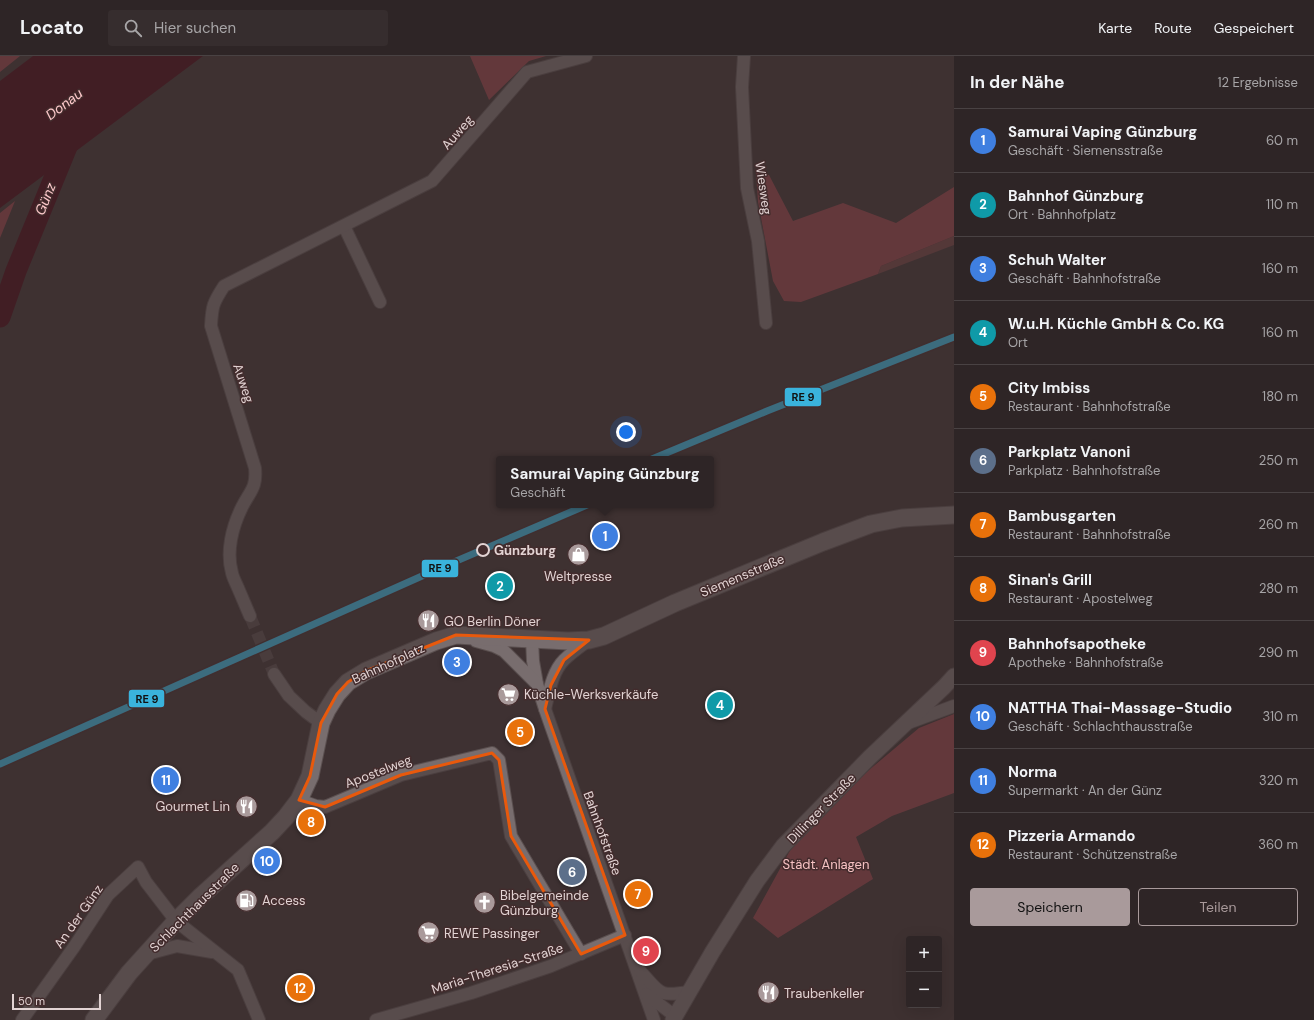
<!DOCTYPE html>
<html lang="de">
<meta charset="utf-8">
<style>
body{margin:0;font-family:"DM Sans",sans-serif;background:#362d2e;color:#f1f3f6}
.controls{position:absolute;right:12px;bottom:12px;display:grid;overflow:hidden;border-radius:4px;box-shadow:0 4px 16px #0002}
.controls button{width:36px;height:36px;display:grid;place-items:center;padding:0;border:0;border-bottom:1px solid #494243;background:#2e2526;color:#f1f3f6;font:20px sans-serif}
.scale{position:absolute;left:12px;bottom:10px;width:89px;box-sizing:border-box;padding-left:4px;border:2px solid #e2d3d3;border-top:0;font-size:11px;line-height:14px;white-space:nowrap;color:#e2d3d3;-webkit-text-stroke:3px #432c2d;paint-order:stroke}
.you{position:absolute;left:626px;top:376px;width:14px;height:14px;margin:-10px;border:3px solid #fff;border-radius:50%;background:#1a73e8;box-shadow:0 0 0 6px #1a73e833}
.badge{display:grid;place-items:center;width:26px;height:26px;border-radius:50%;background:#a99a9b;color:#fff;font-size:13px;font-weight:700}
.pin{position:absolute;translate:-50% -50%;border:2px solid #fff;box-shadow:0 1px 4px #0006}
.popup{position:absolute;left:496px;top:400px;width:218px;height:52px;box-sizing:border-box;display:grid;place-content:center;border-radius:4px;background:#2e2526;filter:drop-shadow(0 1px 3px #0005);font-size:13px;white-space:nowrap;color:#a7a5a7}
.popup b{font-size:15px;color:#f1f3f6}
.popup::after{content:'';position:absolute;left:50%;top:100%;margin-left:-8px;border:8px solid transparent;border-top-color:#2e2526}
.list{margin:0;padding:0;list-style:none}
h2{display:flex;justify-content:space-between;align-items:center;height:52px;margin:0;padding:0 16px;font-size:17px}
h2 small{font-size:13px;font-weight:400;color:#a7a5a7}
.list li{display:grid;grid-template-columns:26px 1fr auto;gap:12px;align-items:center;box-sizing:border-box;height:64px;padding:0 16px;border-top:1px solid #494243}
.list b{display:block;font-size:15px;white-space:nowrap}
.list p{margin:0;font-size:13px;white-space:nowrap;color:#a7a5a7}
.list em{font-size:13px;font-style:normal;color:#a7a5a7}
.actions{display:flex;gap:8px;padding:12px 16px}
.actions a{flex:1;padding:9px 0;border:1px solid #a99a9b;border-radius:4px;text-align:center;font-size:14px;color:#a99a9b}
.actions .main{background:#a99a9b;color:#111}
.icon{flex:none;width:22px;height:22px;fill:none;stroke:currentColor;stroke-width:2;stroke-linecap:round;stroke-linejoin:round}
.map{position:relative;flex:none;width:954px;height:964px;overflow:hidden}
header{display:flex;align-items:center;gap:24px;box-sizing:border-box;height:56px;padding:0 20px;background:#2e2526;border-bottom:1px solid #494243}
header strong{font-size:19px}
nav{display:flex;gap:22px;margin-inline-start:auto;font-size:14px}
.search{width:280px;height:36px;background:#362d2e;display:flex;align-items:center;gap:10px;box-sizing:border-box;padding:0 14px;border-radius:4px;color:#a7a5a7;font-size:15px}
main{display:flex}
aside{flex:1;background:#2e2526}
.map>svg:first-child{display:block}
.green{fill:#6f4042}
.forest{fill:#914148}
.water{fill:#460815}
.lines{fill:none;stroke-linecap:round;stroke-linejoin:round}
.river{stroke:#460815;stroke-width:21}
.minor-tunnel{stroke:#57494a;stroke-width:12;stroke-dasharray:12 6;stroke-linecap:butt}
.minor-casing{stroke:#5a4f4f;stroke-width:14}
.tertiary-casing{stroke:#5a4f4f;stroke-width:17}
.secondary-casing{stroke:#5a4f4f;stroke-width:19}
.minor{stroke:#786d6e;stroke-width:12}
.tertiary{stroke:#786d6e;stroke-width:15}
.secondary{stroke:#786d6e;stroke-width:17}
.rail{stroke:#756c6c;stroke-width:3;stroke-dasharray:6 3;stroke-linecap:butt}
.rail-1-casing{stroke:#432c2d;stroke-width:10}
.rail-1{stroke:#3ab3dc;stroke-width:7}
.marked{fill:none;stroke:#e8590c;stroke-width:3;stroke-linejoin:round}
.stop-dot{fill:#432c2d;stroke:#e2d3d3;stroke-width:2}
.labels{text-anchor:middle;stroke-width:3;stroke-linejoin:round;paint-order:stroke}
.street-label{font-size:13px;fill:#e2d3d3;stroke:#432c2d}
.stop-label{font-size:13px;font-weight:bold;fill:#e2d3d3;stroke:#432c2d;text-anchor:start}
.poi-label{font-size:13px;fill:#e2d3d3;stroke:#432c2d;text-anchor:start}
.park-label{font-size:13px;fill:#f6c1c2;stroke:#432c2d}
.water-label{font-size:14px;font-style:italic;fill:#fec9cb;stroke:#432c2d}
.line-badge{stroke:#432c2d;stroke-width:1.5}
.pale-badge-label{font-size:11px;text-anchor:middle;font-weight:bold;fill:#111}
</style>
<header>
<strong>Locato</strong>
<div class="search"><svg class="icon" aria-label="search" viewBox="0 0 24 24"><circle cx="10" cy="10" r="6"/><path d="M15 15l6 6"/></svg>Hier suchen</div>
<nav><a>Karte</a><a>Route</a><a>Gespeichert</a></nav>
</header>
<main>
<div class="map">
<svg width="954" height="964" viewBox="0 0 954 964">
<rect width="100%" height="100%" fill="#3e3132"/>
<!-- green -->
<polygon class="green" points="954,180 954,189 878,218 881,210"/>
<!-- forest -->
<g class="forest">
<polygon points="0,0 20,0 0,16"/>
<polygon points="470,0 546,0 529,5 489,44"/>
<polygon points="756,115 769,119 793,165 843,147 896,167 954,131 954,180 881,210 878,218 801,246 784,245 773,225 758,146"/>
<polygon points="15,145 0,182 0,157"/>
<polygon points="954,658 954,737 892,760 856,781 873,823 778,882 753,862 793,789 850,730 919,672"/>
</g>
<!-- water -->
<polygon class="water" points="33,0 203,0 0,152 0,25"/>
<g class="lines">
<!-- river -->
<polyline class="river" points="0,261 16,215 71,81"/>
<!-- minor-tunnel -->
<polyline class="minor-tunnel" points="250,560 274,618"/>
<defs>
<g id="minor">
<polyline points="744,0 742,31 747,132 758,185 766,267"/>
<polyline points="344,170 380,246"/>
<path d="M250,560C246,551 242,541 238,532C236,527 233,522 232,517C226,496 232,471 242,451C250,435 257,432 255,412L211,270C212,250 213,247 224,230L432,125L527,16L586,0"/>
<polyline points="532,583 533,605 537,628 545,653 654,964"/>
<polyline points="476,585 494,590 504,595 537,628"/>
<polyline points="274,618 289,640 306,656 321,667"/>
<path d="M545,653C549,637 552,616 564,604C572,596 581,590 589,584"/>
<polyline points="908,667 954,650"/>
<polyline points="299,744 316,750 325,751 401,719 492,697 499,704 511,780 581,898"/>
<polyline points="147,898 177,890 212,896"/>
<path d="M640,915C661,937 657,941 689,936"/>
<polyline points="646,938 675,960"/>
<polyline points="22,964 74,891 108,839 138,811 146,826 176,865 238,914 259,964"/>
<polyline points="376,964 471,937 551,910 625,879"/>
</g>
<polyline id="tertiary" points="673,964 713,895 757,825 783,790 869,702 944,631 954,620"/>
<polyline id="secondary" points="94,964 129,917 176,865 201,840 272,776 286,761 299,744 310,720 321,667 327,654 337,638 348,626 366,615 436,585 456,579 568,585 589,584 604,580 675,547 823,486 871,468 902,462 954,459"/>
</defs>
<!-- minor casing -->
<use href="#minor" class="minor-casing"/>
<!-- tertiary casing -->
<use href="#tertiary" class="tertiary-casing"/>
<!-- secondary casing -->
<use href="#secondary" class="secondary-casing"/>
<!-- minor -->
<use href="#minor" class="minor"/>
<!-- tertiary -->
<use href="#tertiary" class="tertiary"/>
<!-- secondary -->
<use href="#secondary" class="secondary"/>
<!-- rail -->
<polyline class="rail" points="0,708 9,705"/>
<defs>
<g id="rail-1">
<polyline points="652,403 767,355 954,281"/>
<polyline points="0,708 440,512 587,449"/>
</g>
</defs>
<!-- rail-1 casing -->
<use href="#rail-1" class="rail-1-casing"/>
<!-- rail-1 -->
<use href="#rail-1" class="rail-1"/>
</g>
<!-- marked area -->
<path d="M0 0H954V964H0ZM456,579L589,584L564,604L551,629L545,653L625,879L581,898L511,780L499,704L492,697L401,719L325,751L299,744L310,720L321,667L337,638L348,626L366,615Z" fill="#3e3132" fill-opacity=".55" fill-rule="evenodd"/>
<path class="marked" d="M456,579L589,584L564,604L551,629L545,653L625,879L581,898L511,780L499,704L492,697L401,719L325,751L299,744L310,720L321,667L337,638L348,626L366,615Z"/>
<!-- icons -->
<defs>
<symbol id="shop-disc" viewBox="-11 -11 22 22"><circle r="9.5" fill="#a99a9b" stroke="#432c2d"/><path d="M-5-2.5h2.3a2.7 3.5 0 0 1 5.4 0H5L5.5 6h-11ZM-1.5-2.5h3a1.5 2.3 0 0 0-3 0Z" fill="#fff"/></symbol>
<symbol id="restaurant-disc" viewBox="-11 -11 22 22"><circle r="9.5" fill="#a99a9b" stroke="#432c2d"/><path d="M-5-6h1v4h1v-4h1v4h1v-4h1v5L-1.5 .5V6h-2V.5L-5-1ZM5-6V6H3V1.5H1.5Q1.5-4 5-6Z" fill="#fff"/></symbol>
<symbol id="supermarket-disc" viewBox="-11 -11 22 22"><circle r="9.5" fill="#a99a9b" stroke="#432c2d"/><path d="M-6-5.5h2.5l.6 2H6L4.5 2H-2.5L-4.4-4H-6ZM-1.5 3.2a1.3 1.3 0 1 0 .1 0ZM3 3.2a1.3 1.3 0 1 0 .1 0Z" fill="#fff"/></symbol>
<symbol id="fuel-disc" viewBox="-11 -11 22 22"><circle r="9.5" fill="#a99a9b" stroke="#432c2d"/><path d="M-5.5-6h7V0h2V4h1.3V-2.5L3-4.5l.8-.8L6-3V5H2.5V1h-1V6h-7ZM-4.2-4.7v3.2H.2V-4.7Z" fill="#fff"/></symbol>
<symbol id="church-disc" viewBox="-11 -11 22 22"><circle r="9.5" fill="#a99a9b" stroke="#432c2d"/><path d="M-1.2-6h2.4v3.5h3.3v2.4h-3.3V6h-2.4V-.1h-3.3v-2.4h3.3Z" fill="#fff"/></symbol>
</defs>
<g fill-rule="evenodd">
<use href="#shop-disc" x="566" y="486" width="25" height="25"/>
<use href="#restaurant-disc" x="416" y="552" width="25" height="25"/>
<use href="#supermarket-disc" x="496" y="626" width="25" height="25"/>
<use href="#restaurant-disc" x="234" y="738" width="25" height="25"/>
<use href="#fuel-disc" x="234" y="832" width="25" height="25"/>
<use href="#church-disc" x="472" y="834" width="25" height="25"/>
<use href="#supermarket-disc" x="416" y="864" width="25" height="25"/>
<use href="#restaurant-disc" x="756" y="924" width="25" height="25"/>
</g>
<!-- markers -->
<circle class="stop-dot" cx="483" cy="494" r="6"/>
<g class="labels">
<!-- street labels -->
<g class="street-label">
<text transform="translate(457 76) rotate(-49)" y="5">Auweg</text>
<text transform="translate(764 132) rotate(82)" y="5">Wiesweg</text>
<text transform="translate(244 327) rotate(72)" y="5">Auweg</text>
<text transform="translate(742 519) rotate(-23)" y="5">Siemensstraße</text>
<text transform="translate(388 607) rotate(-25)" y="5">Bahnhofplatz</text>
<text transform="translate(378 715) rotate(-21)" y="5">Apostelweg</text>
<text transform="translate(821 752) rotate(-46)" y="5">Dillinger Straße</text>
<text transform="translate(603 777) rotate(70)" y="5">Bahnhofstraße</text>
<text transform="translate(194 851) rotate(-45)" y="5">Schlachthausstraße</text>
<text transform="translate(78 860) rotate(-55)" y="5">An der Günz</text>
<text transform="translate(497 912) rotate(-18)" y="5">Maria-Theresia-Straße</text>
</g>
<!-- stop labels -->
<g class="stop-label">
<text x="494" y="499">Günzburg</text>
</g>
<!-- poi labels -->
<g class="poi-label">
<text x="578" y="525" text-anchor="middle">Weltpresse</text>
<text x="444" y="570">GO Berlin Döner</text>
<text x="524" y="643">Küchle-Werksverkäufe</text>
<text x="230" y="755" text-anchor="end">Gourmet Lin</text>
<text x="500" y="844">Bibelgemeinde<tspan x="500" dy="15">Günzburg</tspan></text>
<text x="262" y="849">Access</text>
<text x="444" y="882">REWE Passinger</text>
<text x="784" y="942">Traubenkeller</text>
</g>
<!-- park labels -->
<g class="park-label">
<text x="826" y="813">Städt. Anlagen</text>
</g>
<!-- water labels -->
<g class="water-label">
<text transform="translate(64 48) rotate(-37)" y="5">Donau</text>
<text transform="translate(45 143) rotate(-68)" y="5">Günz</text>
</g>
</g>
<g class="line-badge">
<rect x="784" y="331" width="38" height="20" rx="4" fill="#3ab3dc"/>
<rect x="421" y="503" width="38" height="19" rx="4" fill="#3ab3dc"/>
<rect x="128" y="633" width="37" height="19" rx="4" fill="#3ab3dc"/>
</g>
<g class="pale-badge-label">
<text x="803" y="345">RE 9</text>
<text x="440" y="516">RE 9</text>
<text x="147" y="647">RE 9</text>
</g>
</svg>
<div class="controls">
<button>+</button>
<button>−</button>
</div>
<div class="scale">50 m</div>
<div class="you"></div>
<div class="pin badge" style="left:605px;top:480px;background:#3f7fe0">1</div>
<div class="popup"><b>Samurai Vaping Günzburg</b>Geschäft</div>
<div class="pin badge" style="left:500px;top:530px;background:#0f9aa8">2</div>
<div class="pin badge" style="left:457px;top:606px;background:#3f7fe0">3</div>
<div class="pin badge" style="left:720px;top:649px;background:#0f9aa8">4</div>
<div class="pin badge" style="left:520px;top:676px;background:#e8710a">5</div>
<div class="pin badge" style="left:572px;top:816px;background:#5c6f8a">6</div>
<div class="pin badge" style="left:638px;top:838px;background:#e8710a">7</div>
<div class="pin badge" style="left:311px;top:766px;background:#e8710a">8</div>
<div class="pin badge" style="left:646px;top:895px;background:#e0444e">9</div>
<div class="pin badge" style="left:267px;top:805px;background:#3f7fe0">10</div>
<div class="pin badge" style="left:166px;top:724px;background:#3f7fe0">11</div>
<div class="pin badge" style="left:300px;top:932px;background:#e8710a">12</div>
</div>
<aside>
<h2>In der Nähe<small>12 Ergebnisse</small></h2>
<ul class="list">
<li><span class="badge" style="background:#3f7fe0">1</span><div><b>Samurai Vaping Günzburg</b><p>Geschäft · Siemensstraße</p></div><em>60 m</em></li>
<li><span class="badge" style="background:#0f9aa8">2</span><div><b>Bahnhof Günzburg</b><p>Ort · Bahnhofplatz</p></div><em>110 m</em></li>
<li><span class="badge" style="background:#3f7fe0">3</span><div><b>Schuh Walter</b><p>Geschäft · Bahnhofstraße</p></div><em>160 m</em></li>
<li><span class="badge" style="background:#0f9aa8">4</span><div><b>W.u.H. Küchle GmbH &amp; Co. KG</b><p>Ort</p></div><em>160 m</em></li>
<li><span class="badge" style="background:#e8710a">5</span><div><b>City Imbiss</b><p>Restaurant · Bahnhofstraße</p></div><em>180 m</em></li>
<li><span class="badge" style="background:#5c6f8a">6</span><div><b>Parkplatz Vanoni</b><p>Parkplatz · Bahnhofstraße</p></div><em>250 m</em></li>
<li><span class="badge" style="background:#e8710a">7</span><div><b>Bambusgarten</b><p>Restaurant · Bahnhofstraße</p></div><em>260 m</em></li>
<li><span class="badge" style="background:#e8710a">8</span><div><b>Sinan's Grill</b><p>Restaurant · Apostelweg</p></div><em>280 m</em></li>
<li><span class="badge" style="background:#e0444e">9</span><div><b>Bahnhofsapotheke</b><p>Apotheke · Bahnhofstraße</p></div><em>290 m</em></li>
<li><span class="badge" style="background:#3f7fe0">10</span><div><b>NATTHA Thai-Massage-Studio</b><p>Geschäft · Schlachthausstraße</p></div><em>310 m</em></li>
<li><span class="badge" style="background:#3f7fe0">11</span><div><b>Norma</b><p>Supermarkt · An der Günz</p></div><em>320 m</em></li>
<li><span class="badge" style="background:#e8710a">12</span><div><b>Pizzeria Armando</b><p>Restaurant · Schützenstraße</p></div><em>360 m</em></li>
</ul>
<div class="actions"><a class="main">Speichern</a><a>Teilen</a></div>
</aside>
</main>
